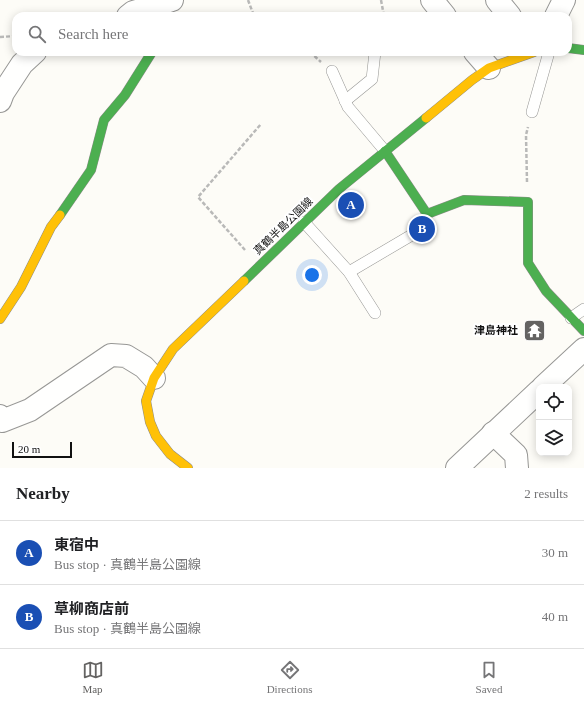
<!DOCTYPE html>
<meta charset="utf-8">
<style>
body{margin:0;font-family:"Times New Roman","Noto Sans JP",serif;background:#f2f2f2;color:#202124}
.controls{position:absolute;right:12px;bottom:12px;display:grid;overflow:hidden;border-radius:8px;box-shadow:0 2px 10px #0003}
.controls button{width:36px;height:36px;display:grid;place-items:center;padding:0;border:0;border-bottom:1px solid #e0e0e0;background:#fff;color:#202124;font:20px sans-serif}
.scale{position:absolute;left:12px;bottom:10px;width:60px;box-sizing:border-box;padding-left:4px;border:2px solid #111;border-top:0;font-size:11px;line-height:14px;white-space:nowrap;color:#111;-webkit-text-stroke:3px #fff;paint-order:stroke}
.you{position:absolute;left:312px;top:275px;width:14px;height:14px;margin:-10px;border:3px solid #fff;border-radius:50%;background:#1a73e8;box-shadow:0 0 0 6px #1a73e833}
.badge{display:grid;place-items:center;width:26px;height:26px;border-radius:50%;background:#646362;color:#fff;font-size:13px;font-weight:700}
.pin{position:absolute;translate:-50% -50%;border:2px solid #fff;box-shadow:0 1px 4px #0006}
.list{margin:0;padding:0;list-style:none}
h2{display:flex;justify-content:space-between;align-items:center;height:52px;margin:0;padding:0 16px;font-size:17px}
h2 small{font-size:13px;font-weight:400;color:#757577}
.list li{display:grid;grid-template-columns:26px 1fr auto;gap:12px;align-items:center;box-sizing:border-box;height:64px;padding:0 16px;border-top:1px solid #e0e0e0}
.list b{display:block;font-size:15px;white-space:nowrap}
.list p{margin:0;font-size:13px;white-space:nowrap;color:#757577}
.list em{font-size:13px;font-style:normal;color:#757577}
.icon{flex:none;width:22px;height:22px;fill:none;stroke:currentColor;stroke-width:2;stroke-linecap:round;stroke-linejoin:round}
.map{position:relative;flex:none;width:584px;height:468px;overflow:hidden}
.search{position:absolute;background:#fff;box-shadow:0 2px 10px #0003;left:12px;right:12px;top:12px;height:44px;display:flex;align-items:center;gap:10px;box-sizing:border-box;padding:0 14px;border-radius:12px;color:#757577;font-size:15px}
.sheet{height:180px;background:#fff}
nav{display:flex;justify-content:space-around;align-items:center;box-sizing:border-box;height:56px;border-top:1px solid #e0e0e0;background:#fff;font-size:11px;color:#757577}
nav a{display:grid;justify-items:center;gap:2px}
nav .on{color:#646362}
.map>svg:first-child{display:block}
.lines{fill:none;stroke-linecap:round;stroke-linejoin:round}
.lane-casing{stroke:#979795;stroke-width:12}
.street-casing{stroke:#979795;stroke-width:24}
.fast-casing{stroke:#8e8d8b;stroke-width:10}
.slow-casing{stroke:#8e8d8b;stroke-width:10}
.path{stroke:#b9b9b8;stroke-width:2.5;stroke-dasharray:4 2;stroke-linecap:butt}
.lane{stroke:#fffffe;stroke-width:11}
.street{stroke:#fffffe;stroke-width:22}
.fast{stroke:#4caf50;stroke-width:9}
.slow{stroke:#ffc107;stroke-width:9}
.labels{text-anchor:middle;stroke-width:4;stroke-linejoin:round;paint-order:stroke}
.street-label{font-size:11px;fill:#111;stroke:#fff}
.poi-label{font-size:11px;font-weight:bold;fill:#111;stroke:#fff;text-anchor:end}
</style>
<div class="map">
<svg width="584" height="468" viewBox="0 0 584 468">
<rect width="100%" height="100%" fill="#fdfcf7"/>
<g class="lines">
<defs>
<g id="lane">
<polyline points="332,71 348,107 385,151"/>
<polyline points="345,101 372,79 375,52"/>
<polyline points="532,112 549,52"/>
<polyline points="304,222 349,272 375,313"/>
<polyline points="349,272 422,229 427,214"/>
<polyline points="571,318 584,309"/>
</g>
<g id="street">
<polyline points="432,0 445,16"/>
<polyline points="497,0 510,16"/>
<polyline points="128,16 133,12 155,6 172,0"/>
<polyline points="556,16 564,0"/>
<polyline points="475,52 489,68"/>
<polyline points="0,101 3,93 22,64 35,52"/>
<polyline points="543,387 584,349"/>
<polyline points="0,416 2,421 30,410 111,355 126,356 144,367 154,378"/>
<polyline points="493,433 516,455 517,468"/>
<polyline points="457,468 539,391"/>
</g>
<g id="fast">
<polyline points="568,48 584,50"/>
<polyline points="385,151 427,214 464,200 528,202 528,263 546,291 584,331"/>
<polyline points="60,215 91,170 104,120 125,95 152,52"/>
<polyline points="244,281 339,189 426,118"/>
</g>
<g id="slow">
<polyline points="426,118 472,80 489,68 534,52"/>
<polyline points="0,319 21,287 51,227 60,215"/>
<polyline points="188,468 170,454 156,436 150,422 146,401 154,378 173,349 244,281"/>
</g>
</defs>
<!-- lane casing -->
<use href="#lane" class="lane-casing"/>
<!-- street casing -->
<use href="#street" class="street-casing"/>
<!-- fast casing -->
<use href="#fast" class="fast-casing"/>
<!-- slow casing -->
<use href="#slow" class="slow-casing"/>
<!-- path -->
<g class="path">
<polyline points="248,0 254,16"/>
<polyline points="381,0 384,16"/>
<polyline points="0,37 16,36"/>
<polyline points="310,52 321,62"/>
<polyline points="527,182 526,135 528,127"/>
<polyline points="245,250 198,197 261,124"/>
</g>
<!-- lane -->
<use href="#lane" class="lane"/>
<!-- street -->
<use href="#street" class="street"/>
<!-- fast -->
<use href="#fast" class="fast"/>
<!-- slow -->
<use href="#slow" class="slow"/>
</g>
<!-- icons -->
<defs>
<symbol id="temple-square" viewBox="-11 -11 22 22"><rect x="-9" y="-9" width="18" height="18" rx="4" fill="#646362" stroke="#fff"/><path d="M0-6L5-2H3V0L6.5 2.5H4V6H1.5V3h-3V6H-4V2.5H-6.5L-3 0V-2H-5Z" fill="#fff"/></symbol>
</defs>
<g fill-rule="evenodd">
<use href="#temple-square" x="522" y="318" width="25" height="25"/>
</g>
<g class="labels">
<!-- street labels -->
<g class="street-label">
<text transform="translate(283 226) rotate(-44)" y="4">真鶴半島公園線</text>
</g>
<!-- poi labels -->
<g class="poi-label">
<text x="518" y="334">津島神社</text>
</g>
</g>
</svg>
<div class="controls">
<button><svg class="icon" aria-label="locate" viewBox="0 0 24 24"><circle cx="12" cy="12" r="6"/><path d="M12 2v4M12 18v4M2 12h4M18 12h4"/></svg></button>
<button><svg class="icon" aria-label="layers" viewBox="0 0 24 24"><path d="M12 4l9 5-9 5-9-5zM3 14l9 5 9-5"/></svg></button>
</div>
<div class="scale">20 m</div>
<div class="you"></div>
<div class="pin badge" style="left:351px;top:205px;background:#1a4fb4">A</div>
<div class="pin badge" style="left:422px;top:229px;background:#1a4fb4">B</div>
<div class="search"><svg class="icon" aria-label="search" viewBox="0 0 24 24"><circle cx="10" cy="10" r="6"/><path d="M15 15l6 6"/></svg>Search here</div>
</div>
<section class="sheet">
<h2>Nearby<small>2 results</small></h2>
<ul class="list">
<li><span class="badge" style="background:#1a4fb4">A</span><div><b>東宿中</b><p>Bus stop · 真鶴半島公園線</p></div><em>30 m</em></li>
<li><span class="badge" style="background:#1a4fb4">B</span><div><b>草柳商店前</b><p>Bus stop · 真鶴半島公園線</p></div><em>40 m</em></li>
</ul>
</section>
<nav>
<a class="on"><svg class="icon" aria-label="map" viewBox="0 0 24 24"><path d="M3 6l6-2 6 2 6-2v14l-6 2-6-2-6 2zM9 4v14M15 6v14"/></svg>Map</a>
<a><svg class="icon" aria-label="directions" viewBox="0 0 24 24"><path d="M12 3l9 9-9 9-9-9zM9 14v-3h6M13 9l2 2-2 2"/></svg>Directions</a>
<a><svg class="icon" aria-label="saved" viewBox="0 0 24 24"><path d="M7 4h10v16l-5-4-5 4z"/></svg>Saved</a>
</nav>
